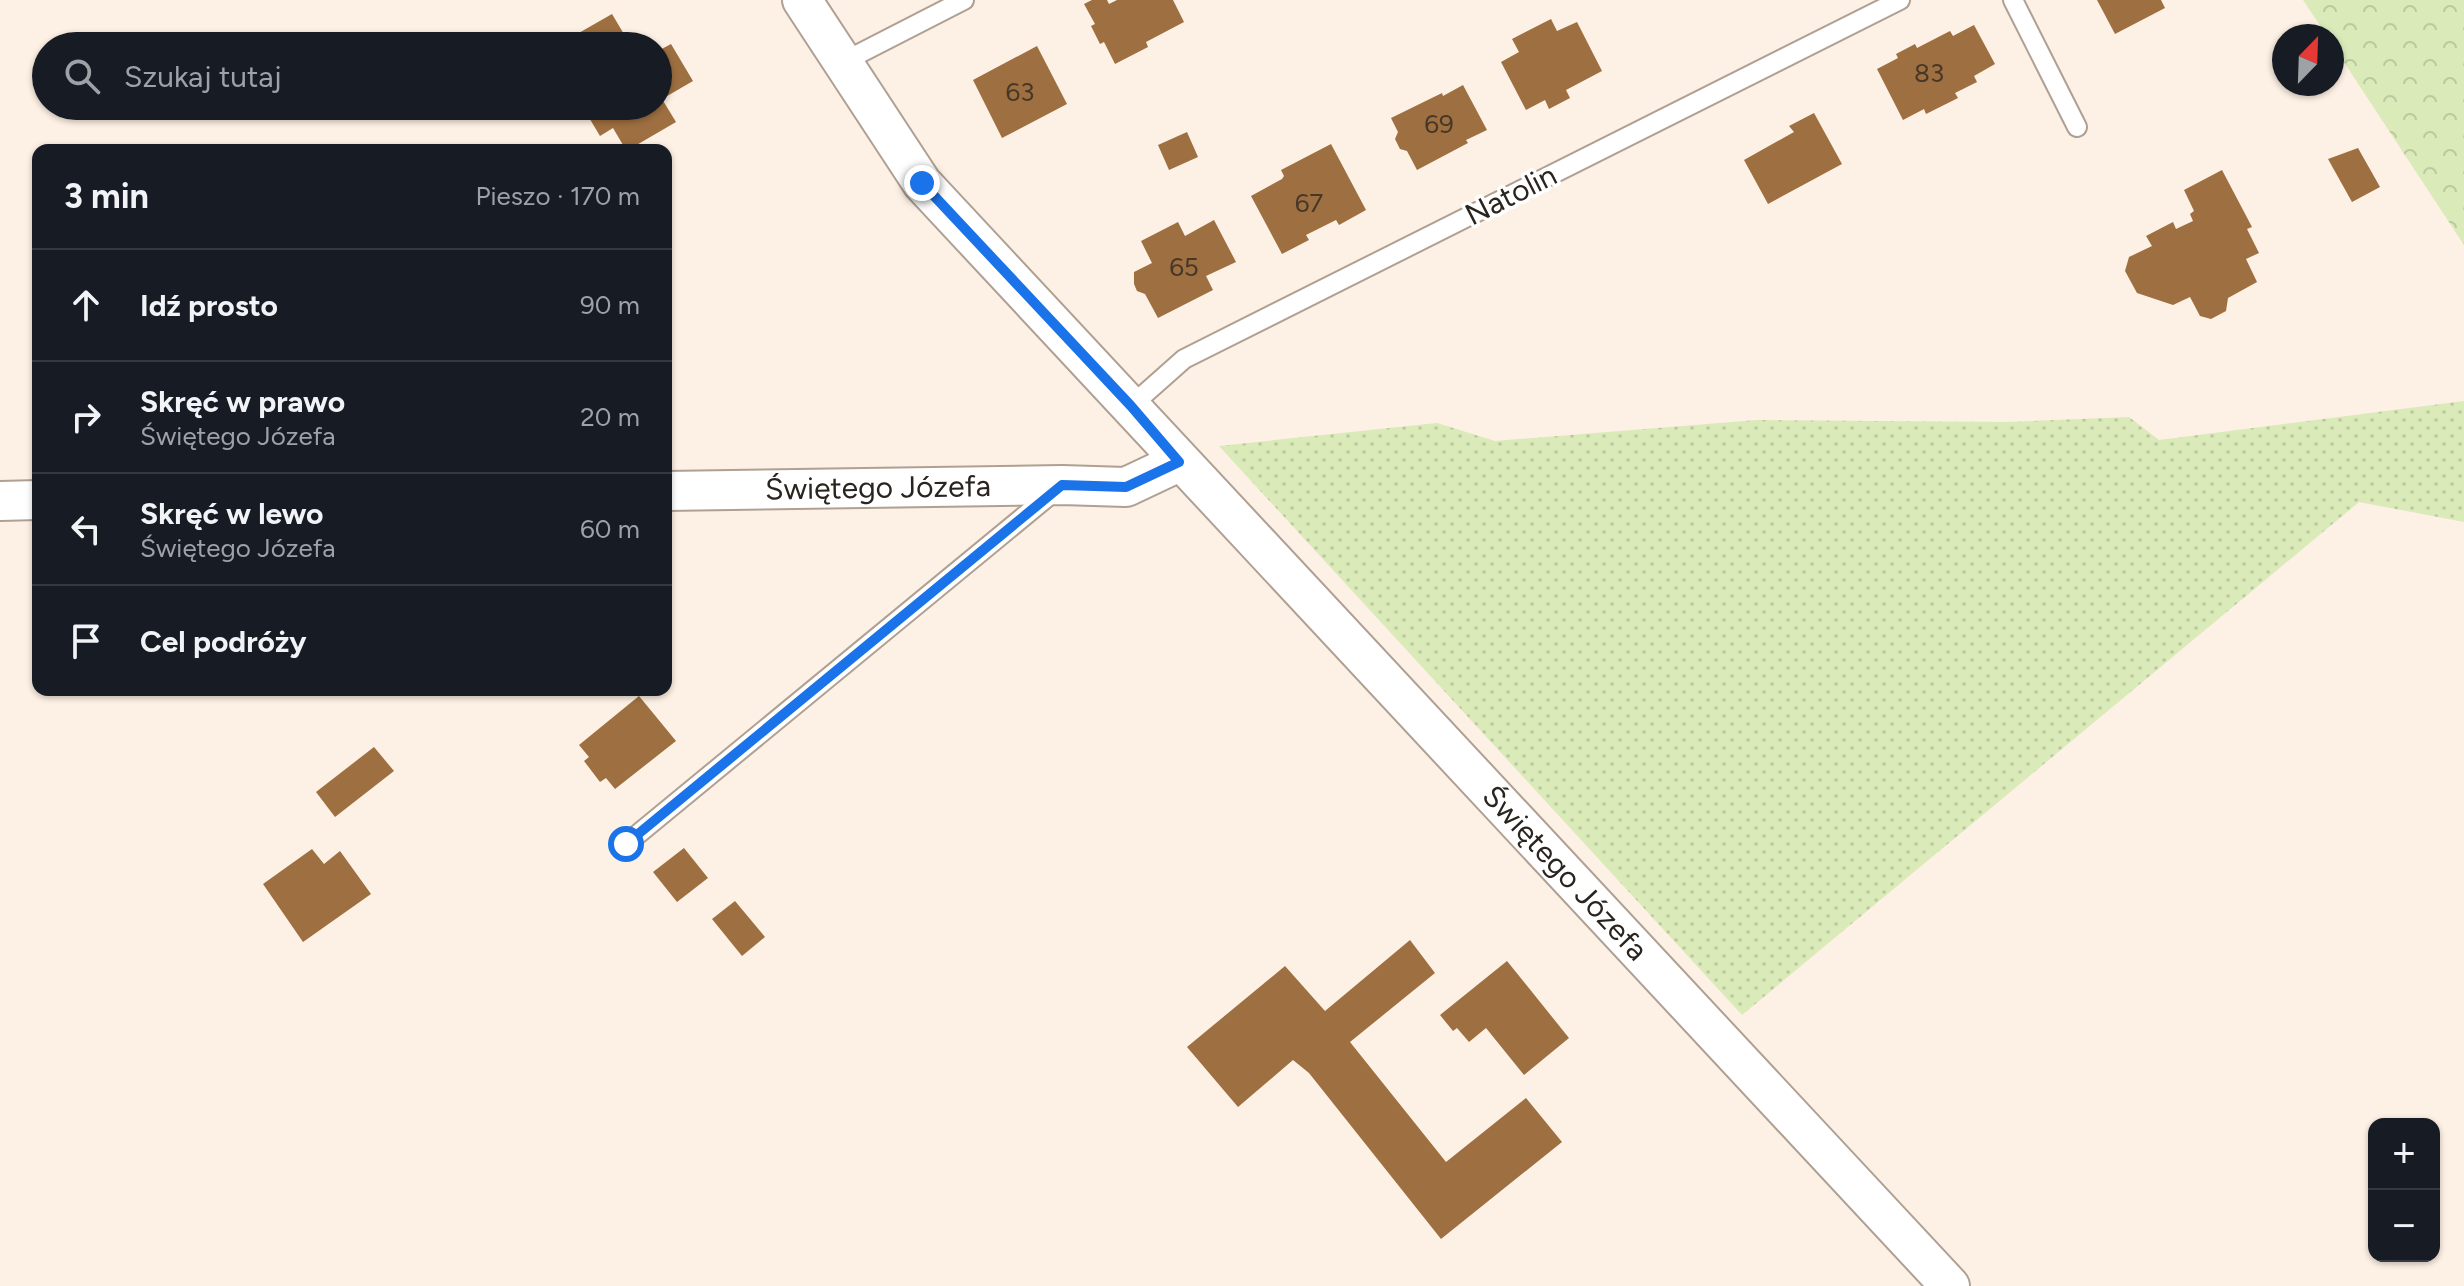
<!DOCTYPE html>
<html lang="pl">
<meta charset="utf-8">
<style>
body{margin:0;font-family:Figtree,sans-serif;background:#20242c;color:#f1f3f6}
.controls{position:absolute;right:24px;bottom:24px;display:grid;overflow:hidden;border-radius:16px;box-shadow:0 2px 6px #0004}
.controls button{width:72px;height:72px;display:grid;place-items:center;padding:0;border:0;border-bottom:2px solid #363941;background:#171b24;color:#f1f3f6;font:40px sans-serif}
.compass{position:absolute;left:2272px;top:24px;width:72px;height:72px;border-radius:50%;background:#171b24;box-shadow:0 2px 6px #0004;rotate:23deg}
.stop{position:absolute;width:24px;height:24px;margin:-18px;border:6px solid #1a73e8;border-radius:50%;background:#fff}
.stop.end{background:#1a73e8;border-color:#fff;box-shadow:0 2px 8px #0008}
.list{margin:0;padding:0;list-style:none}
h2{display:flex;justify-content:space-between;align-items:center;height:104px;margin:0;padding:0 32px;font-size:34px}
h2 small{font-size:26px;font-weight:400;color:#9ea1a6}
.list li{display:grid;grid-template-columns:52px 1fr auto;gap:24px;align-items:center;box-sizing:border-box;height:112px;padding:0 32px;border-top:2px solid #363941}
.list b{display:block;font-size:30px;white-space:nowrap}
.list p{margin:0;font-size:26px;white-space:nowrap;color:#9ea1a6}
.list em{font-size:26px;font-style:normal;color:#9ea1a6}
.icon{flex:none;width:44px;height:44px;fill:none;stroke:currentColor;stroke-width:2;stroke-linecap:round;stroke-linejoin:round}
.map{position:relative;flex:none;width:2464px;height:1286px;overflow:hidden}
.search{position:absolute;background:#171b24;box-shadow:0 2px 6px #0004;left:32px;top:32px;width:640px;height:88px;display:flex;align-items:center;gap:20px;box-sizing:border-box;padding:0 28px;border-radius:44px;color:#9ea1a6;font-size:30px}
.panel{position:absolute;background:#171b24;box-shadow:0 2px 6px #0004;left:32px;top:144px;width:640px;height:552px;border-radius:16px}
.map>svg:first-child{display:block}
.grass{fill:url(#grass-dots)}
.forest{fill:url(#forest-crowns)}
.building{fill:#9e6f40}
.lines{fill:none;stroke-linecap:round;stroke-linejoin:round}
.service-casing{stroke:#afa093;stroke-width:22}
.minor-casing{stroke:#afa093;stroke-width:42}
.service{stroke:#fff;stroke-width:18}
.minor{stroke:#fff;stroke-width:38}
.route{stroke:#1a73e8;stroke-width:10}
.labels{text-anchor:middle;stroke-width:7;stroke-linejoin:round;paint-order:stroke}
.number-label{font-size:26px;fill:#473727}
.street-label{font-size:30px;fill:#2a241f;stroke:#fff}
</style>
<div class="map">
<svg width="2464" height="1286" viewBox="0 0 2464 1286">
<defs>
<pattern id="grass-dots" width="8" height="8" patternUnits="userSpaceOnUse" patternTransform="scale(2)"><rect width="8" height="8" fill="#daeab9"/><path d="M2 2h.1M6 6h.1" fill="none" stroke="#bbc99f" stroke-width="1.8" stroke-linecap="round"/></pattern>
<pattern id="forest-crowns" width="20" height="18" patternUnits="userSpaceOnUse" patternTransform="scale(2)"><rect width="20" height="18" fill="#daeab9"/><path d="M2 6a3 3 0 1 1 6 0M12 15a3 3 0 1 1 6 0" fill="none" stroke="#bbc99f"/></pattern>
</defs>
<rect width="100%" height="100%" fill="#fdf0e4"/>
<!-- grass -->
<polygon class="grass" points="2464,401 2464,522 2359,502 1742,1015 1219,446 1437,423 1495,441 1757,420 2007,422 2129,417 2159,440"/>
<!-- forest -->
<polygon class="forest" points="2303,0 2464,0 2464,245 2332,44 2332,36 2327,36"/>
<!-- building -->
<g class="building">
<polygon points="1092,0 1107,0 1109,4 1117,0 1173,0 1184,22 1146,42 1148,47 1115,64 1104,42 1100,44 1091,26 1095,24 1084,4"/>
<polygon points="2097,0 2161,0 2165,8 2115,34"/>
<polygon points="612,14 631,46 565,46 563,42"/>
<polygon points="1551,19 1557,31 1577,22 1602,71 1566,90 1570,98 1549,109 1545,100 1526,110 1501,62 1519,52 1512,39"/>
<polygon points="1974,25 1995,64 1974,76 1977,82 1955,93 1958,98 1926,114 1924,109 1903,120 1877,69 1898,58 1896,54 1915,44 1917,48 1950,31 1953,36"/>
<polygon points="671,44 693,81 662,99 676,122 628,150 626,150 613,128 600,136 582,106 658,106 658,51"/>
<polygon points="1037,46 1067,104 1002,138 973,80"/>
<polygon points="1463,85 1487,130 1466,140 1468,143 1417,170 1407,151 1400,149 1395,139 1398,132 1391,118 1442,93 1443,96"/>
<polygon points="1814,113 1842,164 1768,204 1744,160 1794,132 1789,126"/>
<polygon points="1187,132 1198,157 1169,170 1158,145"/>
<polygon points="1331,144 1366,210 1339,225 1336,220 1306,235 1309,240 1282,254 1251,196 1282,179 1284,176 1281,170"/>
<polygon points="2358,148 2380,187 2352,202 2328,159"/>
<polygon points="2222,170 2252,227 2247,229 2259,253 2246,259 2257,282 2228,298 2226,311 2211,319 2200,316 2190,297 2173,305 2137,293 2125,271 2129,257 2152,246 2146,236 2173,222 2176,229 2193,221 2190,214 2194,211 2184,190"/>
<polygon points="1214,220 1236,262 1206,276 1213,290 1158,318 1145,294 1137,291 1134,284 1134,272 1152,263 1141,241 1178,222 1185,236"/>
<polygon points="639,696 676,741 615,789 606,778 600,782 584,761 589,757 579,745"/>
<polygon points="374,747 394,771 335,817 316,792"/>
<polygon points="684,848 708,878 677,902 653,872"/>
<polygon points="312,849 324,864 340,851 371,894 303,942 263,884"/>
<polygon points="735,901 765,937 742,956 712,919"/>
<polygon points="1410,940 1435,973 1350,1042 1446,1162 1526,1098 1562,1142 1441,1239 1309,1073 1293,1060 1238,1107 1187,1047 1285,966 1325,1011"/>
<polygon points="1507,961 1569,1038 1524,1075 1486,1028 1469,1042 1457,1028 1453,1031 1440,1015"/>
</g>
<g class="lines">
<defs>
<g id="service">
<polyline points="2013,0 2077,127"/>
<polyline points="841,63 964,0"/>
<polyline points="1131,406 1184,359 1900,0"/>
<polyline points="626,844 1056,490"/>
</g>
<g id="minor">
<path id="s1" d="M802,0L922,183L1950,1286"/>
<path id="s2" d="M666,491L1062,485L1126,487L1179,462"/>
<polyline points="0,501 38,500"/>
</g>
</defs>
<!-- service casing -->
<use href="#service" class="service-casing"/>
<!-- minor casing -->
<use href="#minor" class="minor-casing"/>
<!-- service -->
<use href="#service" class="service"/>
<!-- minor -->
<use href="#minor" class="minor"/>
</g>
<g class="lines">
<!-- route -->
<polyline class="route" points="626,844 1062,485 1126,487 1179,462 1131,406 922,183"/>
</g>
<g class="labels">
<!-- number labels -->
<g class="number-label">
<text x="1929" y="82">83</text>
<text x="1020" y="101">63</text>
<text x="1439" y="133">69</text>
<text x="1309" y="212">67</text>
<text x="1184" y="276">65</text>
</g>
<!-- street labels -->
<g class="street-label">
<text transform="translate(1511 195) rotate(-27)" y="10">Natolin</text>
<text dy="10" stroke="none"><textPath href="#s2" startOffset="212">Świętego Józefa</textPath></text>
<text dy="10" stroke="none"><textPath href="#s1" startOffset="1162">Świętego Józefa</textPath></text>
</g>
</g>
</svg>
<div class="controls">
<button>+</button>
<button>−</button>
</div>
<svg class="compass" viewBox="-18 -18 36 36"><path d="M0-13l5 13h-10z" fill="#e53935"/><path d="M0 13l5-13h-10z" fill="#9ea1a6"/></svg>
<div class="stop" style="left:626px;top:844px"></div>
<div class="stop end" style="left:922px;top:183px"></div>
<div class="search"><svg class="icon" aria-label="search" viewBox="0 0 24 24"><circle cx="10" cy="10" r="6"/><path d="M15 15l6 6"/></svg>Szukaj tutaj</div>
<section class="panel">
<h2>3 min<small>Pieszo · 170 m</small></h2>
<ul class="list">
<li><svg class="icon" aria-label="ahead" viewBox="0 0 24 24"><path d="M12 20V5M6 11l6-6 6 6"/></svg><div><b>Idź prosto</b></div><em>90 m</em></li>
<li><svg class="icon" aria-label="right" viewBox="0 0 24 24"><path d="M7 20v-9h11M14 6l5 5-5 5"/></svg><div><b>Skręć w prawo</b><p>Świętego Józefa</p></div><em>20 m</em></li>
<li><svg class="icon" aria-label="left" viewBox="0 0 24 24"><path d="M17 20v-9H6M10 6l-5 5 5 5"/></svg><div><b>Skręć w lewo</b><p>Świętego Józefa</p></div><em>60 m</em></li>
<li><svg class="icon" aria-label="arrive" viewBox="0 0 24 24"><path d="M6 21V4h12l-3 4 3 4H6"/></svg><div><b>Cel podróży</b></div></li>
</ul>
</section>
</div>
